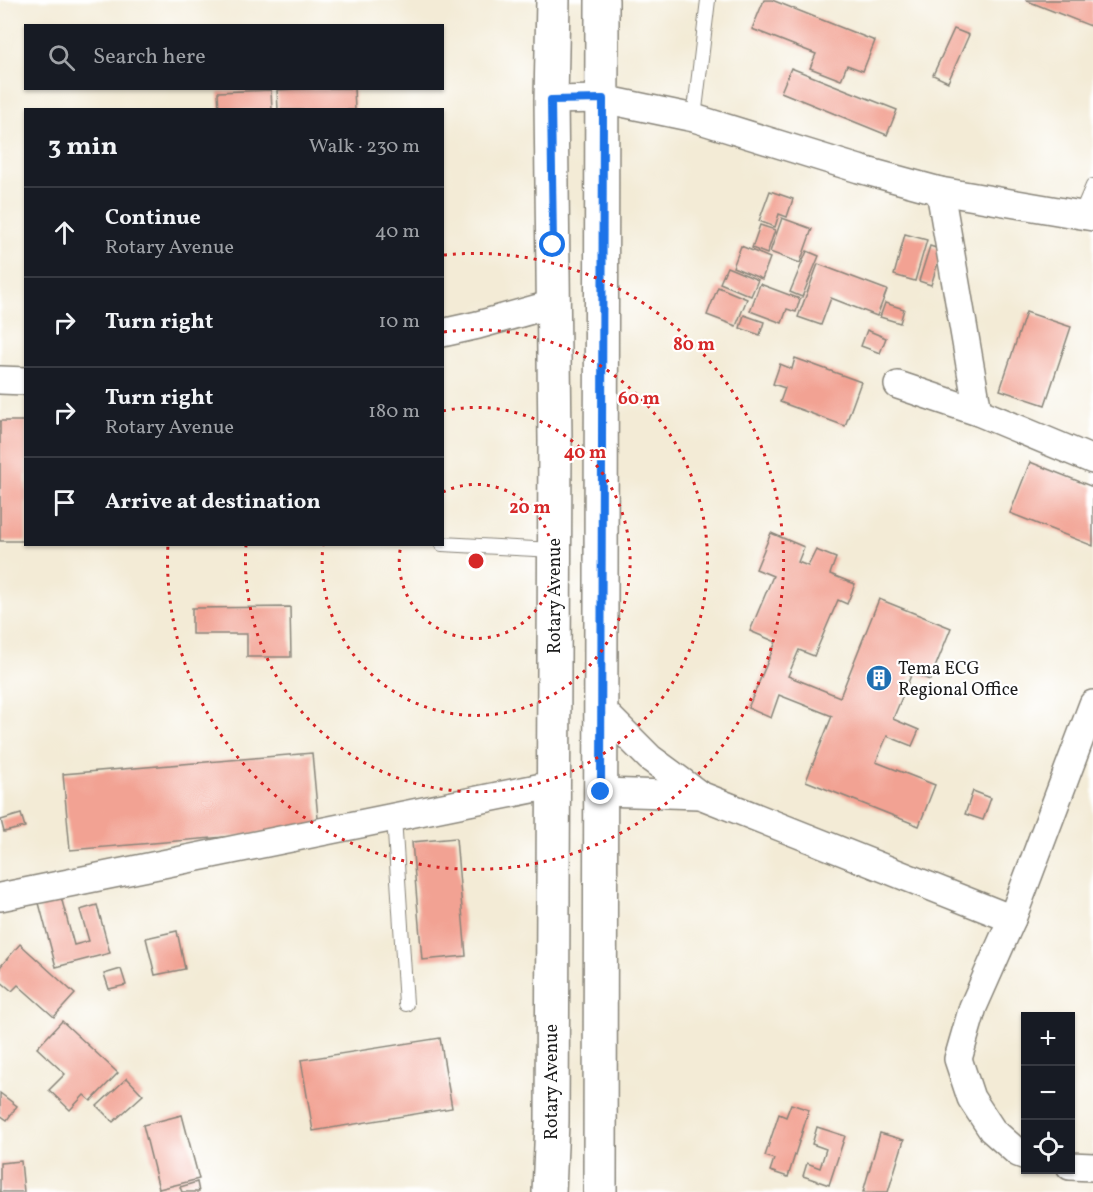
<!DOCTYPE html>
<meta charset="utf-8">
<style>
body{margin:0;font-family:Vollkorn,serif;background:#242831;color:#f1f3f6}
.controls{position:absolute;right:18px;bottom:18px;display:grid;overflow:hidden;border-radius:0px;box-shadow:0 2px 4px #0004}
.controls button{width:54px;height:54px;display:grid;place-items:center;padding:0;border:0;border-bottom:2px solid #363941;background:#171b24;color:#f1f3f6;font:30px sans-serif}
.stop{position:absolute;width:18px;height:18px;margin:-14px;border:4px solid #1a73e8;border-radius:50%;background:#fff}
.stop.end{background:#1a73e8;border-color:#fff;box-shadow:0 2px 6px #0008}
.list{margin:0;padding:0;list-style:none}
h2{display:flex;justify-content:space-between;align-items:center;height:78px;margin:0;padding:0 24px;font-size:26px}
h2 small{font-size:20px;font-weight:400;color:#9ea1a6}
.list li{display:grid;grid-template-columns:39px 1fr auto;gap:18px;align-items:center;box-sizing:border-box;height:90px;padding:0 24px;border-top:2px solid #363941}
.list b{display:block;font-size:22px;white-space:nowrap}
.list p{margin:0;font-size:20px;white-space:nowrap;color:#9ea1a6}
.list em{font-size:20px;font-style:normal;color:#9ea1a6}
.icon{flex:none;width:33px;height:33px;fill:none;stroke:currentColor;stroke-width:2;stroke-linecap:round;stroke-linejoin:round}
.map{position:relative;flex:none;width:1093px;height:1192px;overflow:hidden}
.search{position:absolute;background:#171b24;box-shadow:0 2px 4px #0004;left:24px;top:24px;width:420px;height:66px;display:flex;align-items:center;gap:15px;box-sizing:border-box;padding:0 21px;border-radius:0px;color:#9ea1a6;font-size:22px}
.panel{position:absolute;background:#171b24;box-shadow:0 2px 4px #0004;left:24px;top:108px;width:420px;height:438px;border-radius:0px}
.map>svg:first-child{display:block}
.building{fill:#f2a293}
.lines{fill:none;stroke-linecap:round;stroke-linejoin:round}
.lane-casing{stroke:#888479;stroke-width:16}
.street-casing{stroke:#888479;stroke-width:30}
.secondary-casing{stroke:#888479;stroke-width:36}
.lane{stroke:#fff;stroke-width:14}
.street{stroke:#fff;stroke-width:27}
.secondary{stroke:#fff;stroke-width:33}
.route{stroke:#1a73e8;stroke-width:8}
.ring{fill:none;stroke:#d62828;stroke-width:3;stroke-dasharray:3 6}
.labels{text-anchor:middle;stroke-width:4.5;stroke-linejoin:round;paint-order:stroke}
.street-label{font-size:18px;fill:#1c1c1c;stroke:#fff}
.poi-label{font-size:18px;fill:#1c1c1c;stroke:#fff;text-anchor:start}
.centre{fill:#d62828;stroke:#fff;stroke-width:3}
.ring-label{font-size:18px;text-anchor:middle;font-weight:bold;fill:#d62828;stroke:#fff;stroke-width:4.5;stroke-linejoin:round;paint-order:stroke}
</style>
<div class="map">
<svg width="1093" height="1192" viewBox="0 0 1093 1192">
<rect width="100%" height="100%" fill="#fff"/>
<filter id="ink" filterUnits="userSpaceOnUse"><feTurbulence type="fractalNoise" baseFrequency=".0167" numOctaves="2"/><feDisplacementMap in="SourceGraphic" scale="12" xChannelSelector="R" yChannelSelector="G"/><feConvolveMatrix kernelMatrix="1 2 1 2 8 2 1 2 1" color-interpolation-filters="sRGB"/></filter>
<filter id="wash" filterUnits="userSpaceOnUse"><feTurbulence type="fractalNoise" baseFrequency=".008" numOctaves="4" result="noise"/><feDisplacementMap in="SourceGraphic" scale="24" xChannelSelector="R" yChannelSelector="G"/><feGaussianBlur stdDeviation="1.35" result="paint"/><feColorMatrix in="noise" values="0 0 0 0 0 0 0 0 0 0 0 0 0 0 0 0 0 1.4 0 .05"/><feComposite in="paint" operator="in"/></filter>
<g filter="url(#wash)">
<rect width="100%" height="100%" fill="#f3ebd6"/>
<g id="blocks">
<!-- building -->
<g class="building">
<polygon points="764,0 772,0 875,41 863,71 847,65 841,80 810,68 816,54 752,29"/>
<polygon points="1025,0 1093,0 1093,27"/>
<polygon points="954,29 969,35 948,82 933,75"/>
<polygon points="791,68 897,110 887,135 781,92"/>
<polygon points="321,88 354,88 355,110 278,110 277,90"/>
<polygon points="271,90 272,110 219,110 218,92"/>
<polygon points="770,191 793,199 787,217 779,214 775,227 759,221"/>
<polygon points="782,218 812,229 800,263 770,252"/>
<polygon points="760,225 775,230 767,254 752,248"/>
<polygon points="905,234 927,240 915,281 894,275"/>
<polygon points="741,246 770,258 762,279 733,267"/>
<polygon points="930,246 942,250 931,285 919,281"/>
<polygon points="807,251 819,256 802,297 790,292"/>
<polygon points="818,264 887,290 877,316 831,298 821,325 798,317"/>
<polygon points="727,267 758,280 751,296 720,283"/>
<polygon points="760,284 800,299 796,312 787,309 782,323 750,311"/>
<polygon points="718,287 747,299 736,326 707,315"/>
<polygon points="885,303 904,309 900,323 880,317"/>
<polygon points="1026,312 1071,327 1045,405 1000,390"/>
<polygon points="744,315 764,322 760,335 740,328"/>
<polygon points="867,330 886,338 880,353 861,346"/>
<polygon points="795,358 861,382 845,426 780,402 785,388 773,384 780,364 792,369"/>
<rect x="0" y="421" width="26" height="120"/>
<polygon points="1030,462 1093,487 1093,546 1010,513"/>
<polygon points="771,533 804,547 798,562 808,566 816,550 836,558 830,574 855,584 847,604 838,600 814,656 799,650 788,676 840,697 879,599 951,628 930,680 912,673 893,719 919,730 912,746 887,736 876,762 935,785 919,826 806,781 832,716 779,695 771,718 748,708 776,642 750,631 773,576 756,569"/>
<polygon points="290,607 291,657 247,657 247,634 192,634 192,608"/>
<polygon points="312,753 319,829 70,850 63,774"/>
<polygon points="973,791 991,798 983,820 965,814"/>
<polygon points="21,814 25,827 4,832 1,820"/>
<polygon points="456,838 466,956 422,960 412,842"/>
<polygon points="61,897 74,945 89,941 80,910 97,905 110,953 56,967 39,903"/>
<polygon points="177,931 185,969 155,975 146,938"/>
<polygon points="20,944 75,994 54,1017 18,985 12,991 0,981 0,967"/>
<polygon points="121,969 126,985 109,989 104,974"/>
<polygon points="62,1021 118,1073 91,1101 84,1095 70,1110 49,1090 65,1074 37,1048"/>
<polygon points="440,1038 452,1108 313,1131 301,1060"/>
<polygon points="127,1078 143,1095 113,1122 97,1106"/>
<polygon points="0,1093 17,1106 7,1120 0,1115"/>
<polygon points="791,1104 809,1110 788,1177 770,1171 774,1159 765,1156 779,1114 786,1117"/>
<polygon points="182,1115 199,1179 159,1189 143,1125"/>
<polygon points="817,1127 845,1136 829,1185 803,1176 807,1163 820,1168 826,1149 812,1144"/>
<polygon points="880,1133 904,1140 888,1192 863,1192"/>
<polygon points="21,1161 24,1192 0,1192 0,1163"/>
<polygon points="197,1182 199,1192 182,1192 180,1187"/>
</g>
</g>
</g>
<g filter="url(#ink)">
<use href="#blocks" fill-opacity="0" stroke="#888479" stroke-width="1.5"/>
<g class="lines">
<defs>
<g id="lane">
<polyline points="694,118 708,0"/>
<polyline points="1081,214 1093,186"/>
<polyline points="442,544 554,550"/>
<polyline points="394,817 406,1004"/>
</g>
<g id="street">
<polyline points="551,100 603,99 694,118 859,169 940,191 1093,217"/>
<polyline points="940,191 978,412"/>
<polyline points="442,333 478,325 553,304"/>
<polyline points="0,380 26,381"/>
<polyline points="898,385 978,412 1093,460"/>
<polyline points="601,709 650,758 700,795 1012,919"/>
<polyline points="601,792 700,795"/>
<polyline points="0,897 552,785"/>
<polyline points="1026,1156 1018,1153 992,1130 971,1098 958,1059 973,1007 1012,919 1093,704"/>
<polyline points="1070,1166 1093,1167"/>
</g>
<g id="secondary">
<polyline points="549,1192 552,1122 555,441 551,100 553,0"/>
<polyline points="600,1192 602,0"/>
</g>
</defs>
<!-- lane casing -->
<use href="#lane" class="lane-casing"/>
<!-- street casing -->
<use href="#street" class="street-casing"/>
<!-- secondary casing -->
<use href="#secondary" class="secondary-casing"/>
<!-- lane -->
<use href="#lane" class="lane"/>
<!-- street -->
<use href="#street" class="street"/>
<!-- secondary -->
<use href="#secondary" class="secondary"/>
</g>
</g>
<g class="lines" filter="url(#ink)">
<!-- route -->
<polyline class="route" points="553,245 551,100 603,99 601,792"/>
</g>
<!-- distance rings -->
<g class="ring">
<path d="M443 492A77 77 0 1 1 401 545"/>
<path d="M443 411A154 154 0 1 1 323 545"/>
<path d="M444 332A231 231 0 1 1 246 545"/>
<path d="M444 255A308 308 0 1 1 168 545"/>
</g>
<!-- icons -->
<defs>
<symbol id="building-disc" viewBox="-11 -11 22 22"><circle r="9.5" fill="#1f6fb2" stroke="#fff"/><path d="M-4-6H4V6H1V3H-1V6H-4ZM-2.5-4.3h1.7v1.8h-1.7ZM.8-4.3h1.7v1.8H.8ZM-2.5-1h1.7V.8h-1.7ZM.8-1h1.7V.8H.8Z" fill="#fff"/></symbol>
</defs>
<g fill-rule="evenodd">
<use href="#building-disc" x="864" y="663" width="30" height="30"/>
</g>
<g class="labels">
<!-- street labels -->
<g class="street-label">
<text transform="translate(554 596) rotate(-90)" y="6">Rotary Avenue</text>
<text transform="translate(551 1082) rotate(-90)" y="6">Rotary Avenue</text>
</g>
<!-- poi labels -->
<g class="poi-label">
<text x="898" y="674">Tema ECG<tspan x="898" dy="21">Regional Office</tspan></text>
</g>
</g>
<circle cx="476" cy="561" r="9" class="centre"/>
<g class="ring-label">
<text x="694" y="350">80 m</text>
<text x="639" y="404">60 m</text>
<text x="585" y="458">40 m</text>
<text x="530" y="513">20 m</text>
</g>
</svg>
<div class="controls">
<button>+</button>
<button>−</button>
<button><svg class="icon" aria-label="locate" viewBox="0 0 24 24"><circle cx="12" cy="12" r="6"/><path d="M12 2v4M12 18v4M2 12h4M18 12h4"/></svg></button>
</div>
<div class="stop" style="left:553px;top:245px"></div>
<div class="stop end" style="left:601px;top:792px"></div>
<div class="search"><svg class="icon" aria-label="search" viewBox="0 0 24 24"><circle cx="10" cy="10" r="6"/><path d="M15 15l6 6"/></svg>Search here</div>
<section class="panel">
<h2>3 min<small>Walk · 230 m</small></h2>
<ul class="list">
<li><svg class="icon" aria-label="ahead" viewBox="0 0 24 24"><path d="M12 20V5M6 11l6-6 6 6"/></svg><div><b>Continue</b><p>Rotary Avenue</p></div><em>40 m</em></li>
<li><svg class="icon" aria-label="right" viewBox="0 0 24 24"><path d="M7 20v-9h11M14 6l5 5-5 5"/></svg><div><b>Turn right</b></div><em>10 m</em></li>
<li><svg class="icon" aria-label="right" viewBox="0 0 24 24"><path d="M7 20v-9h11M14 6l5 5-5 5"/></svg><div><b>Turn right</b><p>Rotary Avenue</p></div><em>180 m</em></li>
<li><svg class="icon" aria-label="arrive" viewBox="0 0 24 24"><path d="M6 21V4h12l-3 4 3 4H6"/></svg><div><b>Arrive at destination</b></div></li>
</ul>
</section>
</div>
